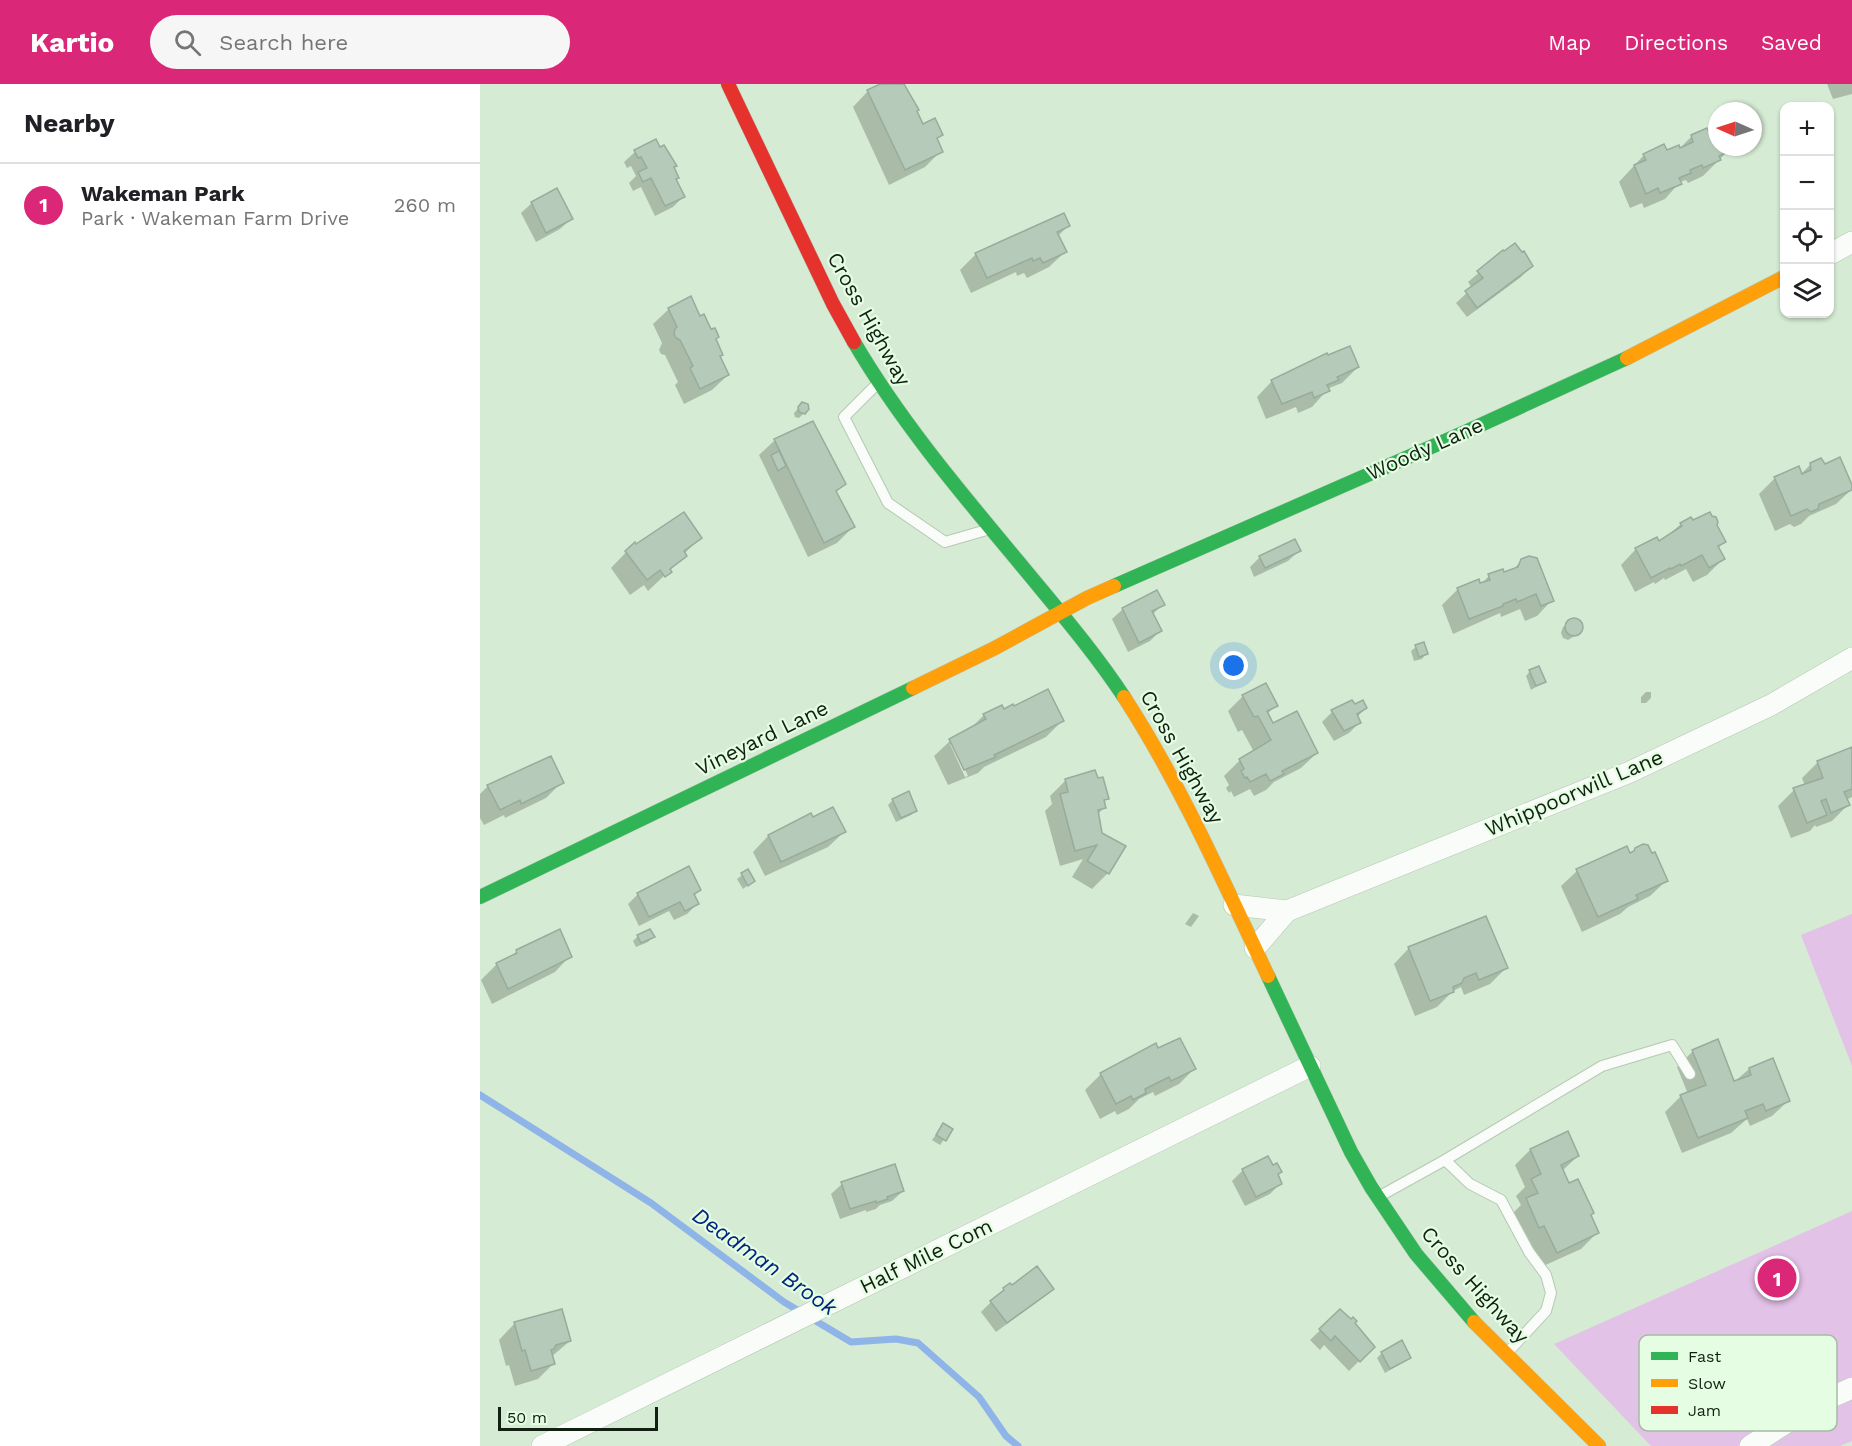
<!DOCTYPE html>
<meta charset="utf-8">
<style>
body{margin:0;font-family:"Work Sans",sans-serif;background:#f6f6f6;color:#202124}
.controls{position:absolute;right:18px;top:18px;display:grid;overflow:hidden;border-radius:12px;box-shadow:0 2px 4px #0004}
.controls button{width:54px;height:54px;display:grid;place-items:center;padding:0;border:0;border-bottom:2px solid #e0e0e0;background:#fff;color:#202124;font:30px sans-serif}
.compass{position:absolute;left:1228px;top:18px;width:54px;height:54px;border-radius:50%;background:#fff;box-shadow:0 2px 4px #0004;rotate:273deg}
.scale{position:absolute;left:18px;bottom:15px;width:160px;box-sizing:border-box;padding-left:6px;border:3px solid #112010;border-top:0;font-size:16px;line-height:21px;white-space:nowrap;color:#112010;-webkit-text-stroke:4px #e5fde3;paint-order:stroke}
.you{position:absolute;left:754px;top:582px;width:21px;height:21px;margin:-15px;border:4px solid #fff;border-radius:50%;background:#1a73e8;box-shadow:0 0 0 9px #1a73e833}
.badge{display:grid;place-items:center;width:39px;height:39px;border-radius:50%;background:#db2777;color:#fff;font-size:20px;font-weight:700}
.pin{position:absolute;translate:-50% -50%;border:3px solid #fff;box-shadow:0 2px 6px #0006}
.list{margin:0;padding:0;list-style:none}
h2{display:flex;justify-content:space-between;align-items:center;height:78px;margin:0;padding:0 24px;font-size:26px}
h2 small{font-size:20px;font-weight:400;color:#757577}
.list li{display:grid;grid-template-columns:39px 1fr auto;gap:18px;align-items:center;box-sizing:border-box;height:84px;padding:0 24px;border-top:2px solid #e0e0e0}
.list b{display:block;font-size:22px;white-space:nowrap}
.list p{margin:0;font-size:20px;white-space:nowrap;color:#757577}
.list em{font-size:20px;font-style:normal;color:#757577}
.icon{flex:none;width:33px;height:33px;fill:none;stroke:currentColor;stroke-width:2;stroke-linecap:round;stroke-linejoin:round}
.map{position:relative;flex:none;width:1372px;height:1362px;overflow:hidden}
header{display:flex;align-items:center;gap:36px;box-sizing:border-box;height:84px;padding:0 30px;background:#db2777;color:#fff}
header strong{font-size:28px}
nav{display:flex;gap:33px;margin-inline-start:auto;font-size:21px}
.search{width:420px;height:54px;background:#f6f6f6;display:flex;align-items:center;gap:15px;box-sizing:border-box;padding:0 21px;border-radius:33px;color:#757577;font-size:22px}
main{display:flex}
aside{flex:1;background:#fff}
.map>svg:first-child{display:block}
.green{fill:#e3c2e8}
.shadow{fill:#0003;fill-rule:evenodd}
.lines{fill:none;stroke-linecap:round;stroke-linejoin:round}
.stream{stroke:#8fb4e7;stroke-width:7}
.building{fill:#b6caba;stroke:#97ac9c;stroke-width:1.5}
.lane-casing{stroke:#b6c8b5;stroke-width:12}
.street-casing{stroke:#b6c8b5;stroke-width:22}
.fast-casing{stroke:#b6c8b5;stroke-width:15}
.slow-casing{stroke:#b6c8b5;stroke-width:15}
.jam-casing{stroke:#b6c8b5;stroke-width:15}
.lane{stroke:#f9fcf8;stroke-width:10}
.street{stroke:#f9fcf8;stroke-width:21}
.fast{stroke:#30b455;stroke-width:14}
.slow{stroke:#ff9f0a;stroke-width:14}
.jam{stroke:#e5322d;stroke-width:14}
.labels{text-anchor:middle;stroke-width:4.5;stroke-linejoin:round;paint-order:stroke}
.street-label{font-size:21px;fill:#112010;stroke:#e5fde3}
.water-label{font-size:22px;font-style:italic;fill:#00247f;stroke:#e5fde3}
.key{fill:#e5fde3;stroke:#a5bba4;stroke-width:1.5}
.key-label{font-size:16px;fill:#112010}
</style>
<header>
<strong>Kartio</strong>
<div class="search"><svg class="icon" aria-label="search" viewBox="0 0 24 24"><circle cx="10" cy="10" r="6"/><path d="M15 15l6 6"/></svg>Search here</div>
<nav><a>Map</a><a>Directions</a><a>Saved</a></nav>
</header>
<main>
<aside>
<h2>Nearby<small></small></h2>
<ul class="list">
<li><span class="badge">1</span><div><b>Wakeman Park</b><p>Park · Wakeman Farm Drive</p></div><em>260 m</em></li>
</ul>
</aside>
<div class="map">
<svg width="1372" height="1362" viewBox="0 0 1372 1362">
<rect width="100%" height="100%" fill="#d5ebd3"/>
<!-- green -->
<g class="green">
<polygon points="1372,830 1372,982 1321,851"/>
<polygon points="1372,1127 1372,1357 1360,1362 1171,1362 1074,1260"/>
</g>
<!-- shadow -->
<g class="shadow">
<polygon points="403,0 423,0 442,42 461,50 456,56 461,67 445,83 409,101 373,23 388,7"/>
<polygon points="1347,0 1372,0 1372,10 1353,15"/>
<polygon points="1237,47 1237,63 1248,63 1249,66 1223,92 1208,99 1206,96 1200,98 1185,115 1164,124 1162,119 1150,124 1139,98 1164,71 1199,65 1212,52 1228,50"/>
<polygon points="176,57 203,113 193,123 175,132 161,103 153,107 149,99 156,92 151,82 147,84 144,78 155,68"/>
<polygon points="52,119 91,135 80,145 56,158 41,129"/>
<polygon points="588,142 578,152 585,168 569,183 547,194 544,189 537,192 536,188 491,209 480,186 496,170"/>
<polygon points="1023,168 1051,182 1041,193 987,233 976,219 992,204 988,198"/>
<polygon points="189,225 220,234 231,248 248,291 232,306 204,320 195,301 198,298 185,271 181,270 179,266 182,259 173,240"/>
<polygon points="878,283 862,299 849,304 832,323 818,329 816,323 786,335 777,313 792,297"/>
<polygon points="322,320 328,325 319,334 315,333 314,329"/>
<polygon points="295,356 364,400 355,409 373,443 357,459 328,473 279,371"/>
<polygon points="1331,380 1372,405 1356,420 1329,432 1321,440 1314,443 1310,440 1295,447 1279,410 1295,394 1321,390"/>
<polygon points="1212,438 1235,441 1244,458 1237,465 1243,475 1227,491 1213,498 1206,485 1185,496 1184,494 1175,500 1174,498 1155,508 1141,481 1156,465 1178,460 1201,440"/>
<polygon points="220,454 204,470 205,472 168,507 164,501 150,511 131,484 154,460 156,462"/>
<polygon points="819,467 808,477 774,493 770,483 780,473"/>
<polygon points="1041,477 1072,516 1057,532 1045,537 1040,525 1021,533 1020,529 973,550 962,521 978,505 999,502 1009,492 1032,487"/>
<polygon points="683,520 672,531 680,547 670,557 648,568 632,535 643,525"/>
<polygon points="1094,536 1099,538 1101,543 1099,549 1088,556 1083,554 1081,549 1083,543"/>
<polygon points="936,563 946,570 942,575 934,577 931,567"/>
<polygon points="1050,587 1064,598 1051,606 1046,592"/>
<polygon points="1166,608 1171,608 1171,614 1166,619 1161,619 1161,613"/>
<polygon points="763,612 796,622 787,630 793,641 837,669 821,684 794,698 786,706 774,712 770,705 754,713 751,707 749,709 746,704 749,701 744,692 760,676 774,668 762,646 758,648 748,627"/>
<polygon points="874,622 886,624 877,633 879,639 869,649 854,657 842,638 852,628"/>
<path d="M523,627L582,637L566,653L504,683L498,689L468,701L454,672L470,657L488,647L504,631ZM470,660H473L488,692L485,693Z"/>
<polygon points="1372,665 1372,713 1366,716 1368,721 1352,737 1336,743 1335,741 1330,747 1311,754 1298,722 1314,706 1325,702 1322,694 1337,679"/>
<polygon points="70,674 82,698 66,714 25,734 24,731 4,741 0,734 0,710 8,702"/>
<polygon points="585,697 627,714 623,719 625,723 617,731 621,750 643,763 628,789 612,805 592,793 603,775 580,782 565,727 572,720 570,712"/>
<polygon points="413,716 435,727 431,731 416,738 408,721"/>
<polygon points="330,731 332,735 364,748 348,763 285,792 273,768 288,752"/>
<polygon points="1149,771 1186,797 1170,812 1148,823 1140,830 1102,848 1081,802 1097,787"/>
<polygon points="267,787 273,797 263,805 257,795"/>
<polygon points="219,806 214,812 218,819 207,830 194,836 189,827 159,842 148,820 158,810"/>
<polygon points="713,829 719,832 711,843 705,840"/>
<polygon points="158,852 173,853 168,858 156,863 153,857"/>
<polygon points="929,864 1026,884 1010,900 984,911 981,903 973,907 957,923 935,932 914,880"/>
<polygon points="37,867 90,872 75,888 12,920 1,896 17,880 29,874"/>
<polygon points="678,966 714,985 699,1000 675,1012 673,1008 659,1015 649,1025 637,1031 635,1027 620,1035 605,1006 621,990"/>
<polygon points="1213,967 1253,999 1269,985 1308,1017 1292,1032 1270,1042 1267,1035 1251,1049 1202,1069 1185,1028 1201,1012 1208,1010 1197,983"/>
<polygon points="463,1041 471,1046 460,1061 452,1056"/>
<polygon points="1050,1066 1098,1072 1082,1087 1089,1101 1109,1132 1117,1149 1101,1165 1061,1183 1031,1131 1041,1121 1036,1112 1045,1103 1035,1081"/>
<polygon points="763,1086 797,1091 800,1100 790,1110 765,1122 752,1097"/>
<polygon points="362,1100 423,1107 412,1117 400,1121 396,1125 386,1128 386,1126 360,1135 351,1110"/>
<polygon points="531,1203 572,1205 561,1215 516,1248 501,1228 524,1205"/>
<polygon points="81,1227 90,1257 71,1273 73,1280 58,1295 35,1302 29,1281 26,1282 19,1256 34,1240"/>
<polygon points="860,1227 873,1240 893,1263 869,1287 844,1261 840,1266 830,1256"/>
<polygon points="902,1269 930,1274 905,1289 897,1274"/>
</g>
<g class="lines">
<!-- stream -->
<polyline class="stream" points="0,1011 171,1119 304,1218 371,1258 416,1255 438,1259 499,1313 526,1352 538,1362"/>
</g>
<!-- building -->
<g class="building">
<polygon points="400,0 424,0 439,26 437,27 443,40 455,34 463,51 457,54 463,68 425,86 387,6"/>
<polygon points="1227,44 1229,48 1237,45 1237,63 1250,63 1251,66 1239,72 1241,76 1223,84 1222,81 1210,86 1211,89 1199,94 1202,100 1180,109 1178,104 1166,110 1154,81 1166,76 1163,70 1184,60 1187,66 1199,61 1200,64 1213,58 1211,51"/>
<polygon points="176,55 180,63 184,61 197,82 194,83 199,94 196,95 205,113 185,122 171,94 163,98 158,88 167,84 161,73 158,74 154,66"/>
<polygon points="77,104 93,135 66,149 51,118"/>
<polygon points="584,129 590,142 577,148 587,168 563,179 560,174 553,177 552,174 507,194 495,169"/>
<polygon points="1035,159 1042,168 1044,167 1053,182 997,224 985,207 1003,194 997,187 1023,166 1024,167"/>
<polygon points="211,212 220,232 224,230 231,245 235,244 239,253 236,255 243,271 240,272 249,291 220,305 210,284 213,282 200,256 196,254 194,250 195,245 197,243 188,224"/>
<polygon points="870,262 879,283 857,293 859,296 847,301 850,307 834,314 832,308 802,320 791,296 847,269 848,271"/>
<polygon points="322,318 328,320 329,325 325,330 319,328 318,323"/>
<polygon points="333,337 366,400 356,407 375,443 344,459 294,355"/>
<polygon points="299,367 306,382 298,387 291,371"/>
<polygon points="1360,373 1372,401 1372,406 1339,420 1338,425 1331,428 1327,425 1311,432 1294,393 1319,382 1322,390 1331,386 1330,379 1341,374 1345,380"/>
<polygon points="204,428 222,454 204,467 207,472 190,485 192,488 185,493 180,486 167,496 145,467 155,458 156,460"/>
<polygon points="1230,428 1232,432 1236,433 1238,438 1237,441 1246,458 1238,462 1245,475 1229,484 1222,471 1201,482 1200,480 1191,485 1190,484 1171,494 1155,464 1177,453 1179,457 1202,442 1200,439 1211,433 1213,436"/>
<polygon points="815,455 821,467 785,484 779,472"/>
<polygon points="1049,472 1057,474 1074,517 1061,522 1056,510 1037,518 1036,515 1023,520 1023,522 989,535 977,504 999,495 1000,499 1010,496 1008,490 1023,485 1024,488 1038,483 1041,475"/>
<polygon points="677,506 685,521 672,527 682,547 659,559 642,524"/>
<circle cx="1094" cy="543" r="9"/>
<polygon points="944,558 948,570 939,573 935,561"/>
<polygon points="1059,582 1066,598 1056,602 1049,586"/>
<polygon points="786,599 798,622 787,627 793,639 817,627 838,669 802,687 804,690 790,697 786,690 770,698 767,693 765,694 761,687 764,685 759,675 791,656 778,632 774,633 762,611"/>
<polygon points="568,605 584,637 514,671 516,673 484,686 469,655 506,635 503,630 522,621 524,625 533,620 534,622"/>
<polygon points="872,616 875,620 883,616 887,624 877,630 881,639 864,647 851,626"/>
<polygon points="1372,663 1372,705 1364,708 1370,721 1351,729 1346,715 1341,717 1347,731 1327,739 1313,704 1343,694 1337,677"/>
<polygon points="71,672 84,699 41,720 40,716 20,726 7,701"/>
<polygon points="615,686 618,694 623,693 629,715 624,716 626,724 618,726 622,749 646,762 629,790 607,777 617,761 595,767 580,710 588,708 585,695"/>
<polygon points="429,707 437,727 421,734 412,715"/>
<polygon points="353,723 366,748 301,778 288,751 331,729 333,733"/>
<polygon points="1163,760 1168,761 1172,769 1175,768 1188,797 1156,811 1158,815 1118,833 1096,785 1147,762 1150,769 1154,767 1155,764"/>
<polygon points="209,782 221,806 214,810 219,820 205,827 200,818 169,833 157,809"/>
<polygon points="268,785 275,797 268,802 261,789"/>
<polygon points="1006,832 1028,884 999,896 996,889 984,894 982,899 973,903 974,908 950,917 928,863"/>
<polygon points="80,845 92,873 28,905 16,879 37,869 36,866"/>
<polygon points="170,845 175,853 161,859 157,851"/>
<polygon points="700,954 716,985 691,997 689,993 665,1005 666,1009 653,1016 651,1012 636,1020 620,989 676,959 678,964"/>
<polygon points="1238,955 1254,997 1271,991 1269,984 1293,974 1310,1017 1286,1027 1283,1020 1265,1027 1268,1034 1218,1054 1200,1011 1226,1001 1212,966"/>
<polygon points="463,1039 473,1045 466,1057 456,1051"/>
<polygon points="1088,1047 1099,1072 1081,1081 1089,1099 1098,1095 1114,1129 1111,1131 1119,1149 1077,1169 1064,1142 1059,1144 1046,1114 1058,1109 1051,1095 1061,1090 1050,1065"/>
<polygon points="788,1072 793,1081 797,1079 802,1088 798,1090 802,1100 776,1113 762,1085"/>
<polygon points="415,1080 424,1107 407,1113 408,1115 396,1119 396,1117 370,1125 361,1098"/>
<polygon points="557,1182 574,1205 527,1239 510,1217 524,1206 523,1204 530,1199 532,1201"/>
<polygon points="82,1225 91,1257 76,1261 74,1265 71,1266 75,1280 51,1287 45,1266 42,1267 34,1238"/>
<polygon points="860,1225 871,1235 873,1233 877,1237 875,1239 895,1263 880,1278 855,1252 851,1257 839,1245"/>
<polygon points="922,1256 931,1274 910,1285 901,1268"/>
</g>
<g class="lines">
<defs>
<g id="lane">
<polyline points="396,301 364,333 408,419 465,458 510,445"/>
<polyline points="965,1076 1122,982 1192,961 1210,990"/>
<polyline points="900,1112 965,1076 990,1100 1021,1116 1049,1168 1066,1191 1071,1209 1066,1227 1027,1269"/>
</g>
<g id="street">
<polyline points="1350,170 1372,158"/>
<polyline points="754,821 807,827 1150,688 1291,621 1372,574"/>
<polyline points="775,864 807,827"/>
<polyline points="62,1362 830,982"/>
<polyline points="1270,1362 1334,1321 1372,1304"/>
</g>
<g id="fast">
<path d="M374,258C426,347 496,426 561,505C590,540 619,575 644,613"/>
<polyline points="634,502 983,349 1147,274"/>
<polyline points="0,813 433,604"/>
<polyline points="788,892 871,1068 891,1103 936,1170 994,1238"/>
</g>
<g id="slow">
<polyline points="1147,274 1304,193"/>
<polyline points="433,604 515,564 607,514 634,502"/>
<path d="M644,613C701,701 743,797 788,892"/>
<polyline points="994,1238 1119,1362"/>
</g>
<polyline id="jam" points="248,0 353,220 374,258"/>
</defs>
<!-- lane casing -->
<use href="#lane" class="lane-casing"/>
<!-- street casing -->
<use href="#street" class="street-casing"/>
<!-- fast casing -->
<use href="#fast" class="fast-casing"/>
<!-- slow casing -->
<use href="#slow" class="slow-casing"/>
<!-- jam casing -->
<use href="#jam" class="jam-casing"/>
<!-- lane -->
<use href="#lane" class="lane"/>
<!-- street -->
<use href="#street" class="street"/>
<!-- fast -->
<use href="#fast" class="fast"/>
<!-- slow -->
<use href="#slow" class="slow"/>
<!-- jam -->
<use href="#jam" class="jam"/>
</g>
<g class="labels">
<!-- street labels -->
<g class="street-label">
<text transform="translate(389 235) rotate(61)" y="7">Cross Highway</text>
<text transform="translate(945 365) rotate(-24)" y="7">Woody Lane</text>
<text transform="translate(282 654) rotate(-26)" y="7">Vineyard Lane</text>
<text transform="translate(702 673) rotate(61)" y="7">Cross Highway</text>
<text transform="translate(1094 709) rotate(-23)" y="7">Whippoorwill Lane</text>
<text transform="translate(446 1172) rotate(-26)" y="7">Half Mile Com</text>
<text transform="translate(995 1201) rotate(48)" y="7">Cross Highway</text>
</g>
<!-- water labels -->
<g class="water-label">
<text transform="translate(285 1177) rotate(35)" y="8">Deadman Brook</text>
</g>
</g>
<!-- legend -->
<rect x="1159" y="1251" width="198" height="96" rx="9" class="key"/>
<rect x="1171" y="1268" width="27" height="8" fill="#30b455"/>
<rect x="1171" y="1295" width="27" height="8" fill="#ff9f0a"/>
<rect x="1171" y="1322" width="27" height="8" fill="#e5322d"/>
<g class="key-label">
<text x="1208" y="1278">Fast</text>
<text x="1208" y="1305">Slow</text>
<text x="1208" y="1332">Jam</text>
</g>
</svg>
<div class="controls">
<button>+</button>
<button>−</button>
<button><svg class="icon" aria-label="locate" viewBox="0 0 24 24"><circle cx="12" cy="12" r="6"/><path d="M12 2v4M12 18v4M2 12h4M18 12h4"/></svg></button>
<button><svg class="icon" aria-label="layers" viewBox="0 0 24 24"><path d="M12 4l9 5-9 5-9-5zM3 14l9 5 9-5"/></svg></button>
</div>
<svg class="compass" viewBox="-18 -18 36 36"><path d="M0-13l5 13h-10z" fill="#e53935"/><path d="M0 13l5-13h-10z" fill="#757577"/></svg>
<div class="scale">50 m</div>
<div class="you"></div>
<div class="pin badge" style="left:1297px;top:1194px">1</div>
</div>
</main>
